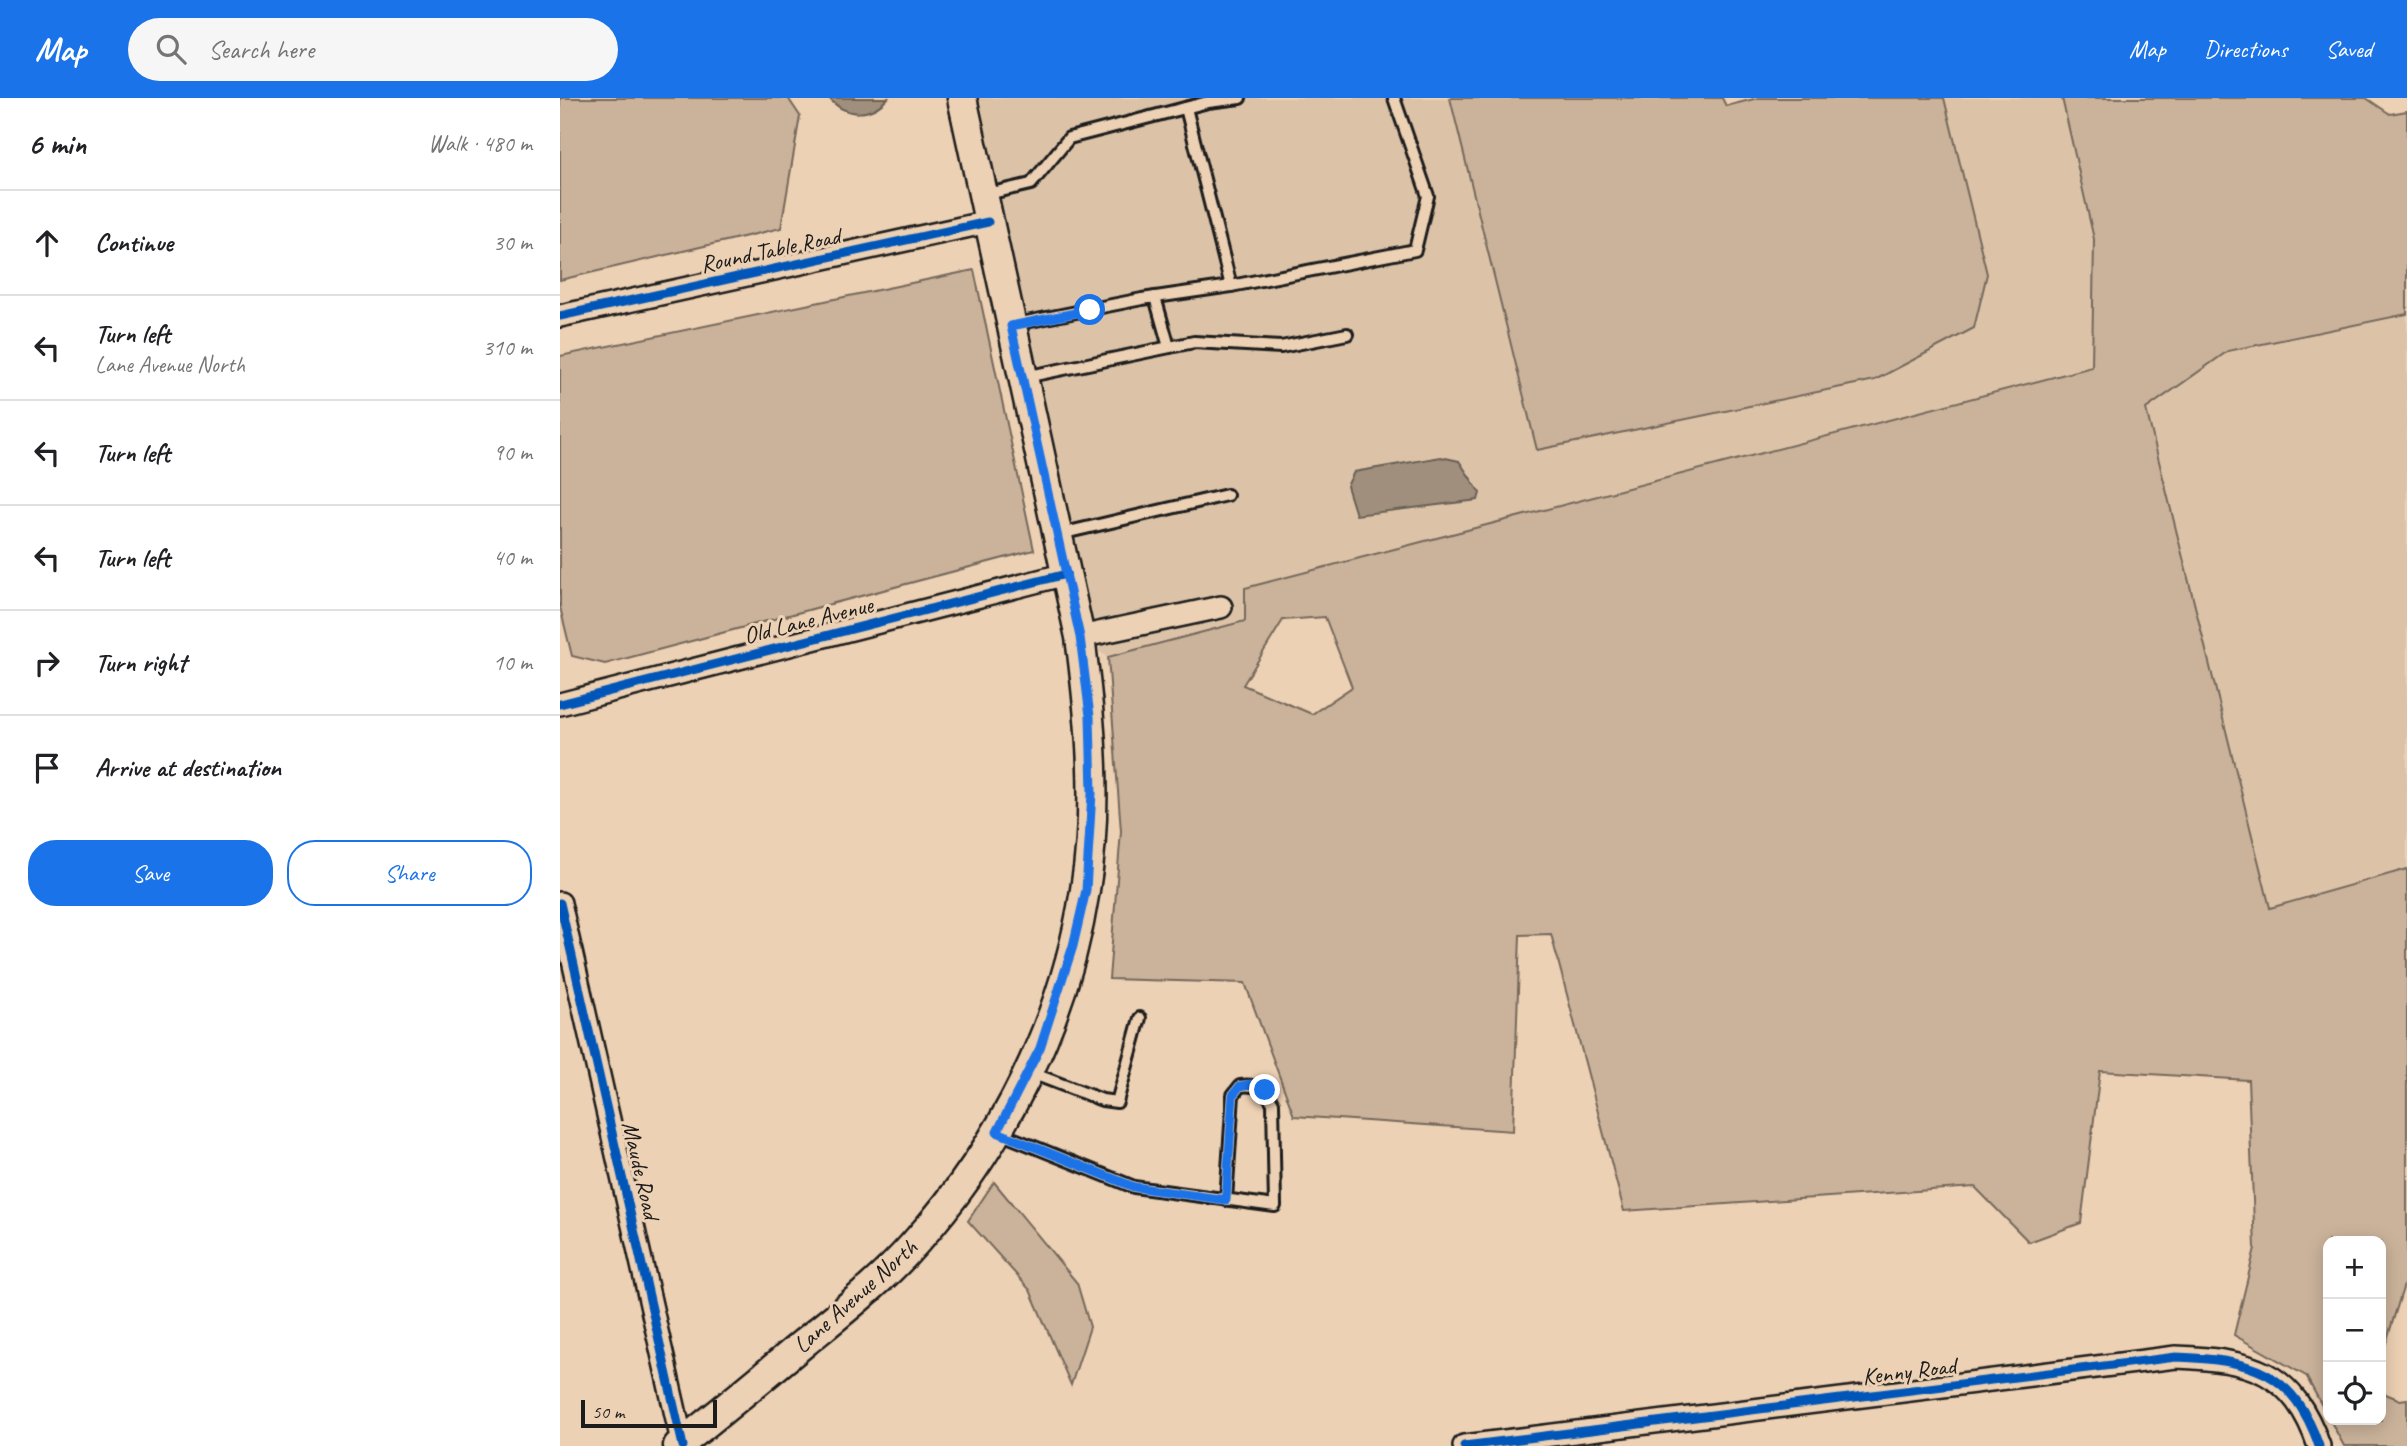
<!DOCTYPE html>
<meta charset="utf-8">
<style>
body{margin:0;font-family:Caveat,sans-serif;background:#f6f6f6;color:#202124}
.controls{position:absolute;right:21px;bottom:21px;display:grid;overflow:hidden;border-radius:14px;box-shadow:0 4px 18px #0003}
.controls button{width:63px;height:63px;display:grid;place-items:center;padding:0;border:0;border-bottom:2px solid #e0e0e0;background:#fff;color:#202124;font:35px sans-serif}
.scale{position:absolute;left:21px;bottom:18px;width:136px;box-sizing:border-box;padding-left:7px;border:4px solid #1c1c1c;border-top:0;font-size:19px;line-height:24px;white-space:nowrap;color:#1c1c1c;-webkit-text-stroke:5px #edd1b4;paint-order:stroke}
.stop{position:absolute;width:21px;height:21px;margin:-16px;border:5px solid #1a73e8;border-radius:50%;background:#fff}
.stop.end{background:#1a73e8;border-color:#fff;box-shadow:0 2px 7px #0008}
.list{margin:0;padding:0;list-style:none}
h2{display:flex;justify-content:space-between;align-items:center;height:91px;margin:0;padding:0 28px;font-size:30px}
h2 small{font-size:23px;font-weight:400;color:#757577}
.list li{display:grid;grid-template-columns:46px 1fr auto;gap:21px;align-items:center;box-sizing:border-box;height:105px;padding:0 28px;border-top:2px solid #e0e0e0}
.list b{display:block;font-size:26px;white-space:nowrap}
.list p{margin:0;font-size:23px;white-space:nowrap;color:#757577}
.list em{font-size:23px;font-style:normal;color:#757577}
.actions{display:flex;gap:14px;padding:21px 28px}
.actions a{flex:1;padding:16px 0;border:2px solid #1a73e8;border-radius:28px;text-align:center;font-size:24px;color:#1a73e8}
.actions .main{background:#1a73e8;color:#fff}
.icon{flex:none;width:38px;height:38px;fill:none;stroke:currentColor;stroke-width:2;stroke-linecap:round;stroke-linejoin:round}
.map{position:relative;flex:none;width:1847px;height:1348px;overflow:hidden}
header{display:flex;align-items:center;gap:42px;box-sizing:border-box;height:98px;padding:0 35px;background:#1a73e8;color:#fff}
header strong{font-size:33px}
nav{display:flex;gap:38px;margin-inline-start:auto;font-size:24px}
.search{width:490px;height:63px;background:#f6f6f6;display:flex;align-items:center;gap:18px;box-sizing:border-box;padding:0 24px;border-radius:38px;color:#757577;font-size:26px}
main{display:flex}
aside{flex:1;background:#fff}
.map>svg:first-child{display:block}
.built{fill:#dcc3a8}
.green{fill:#cbb39b;stroke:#74685c;stroke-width:2;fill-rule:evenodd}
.water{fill:#a08f7c;stroke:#6b6156;stroke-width:2}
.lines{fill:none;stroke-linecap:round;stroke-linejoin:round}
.lane-casing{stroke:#1c1c1c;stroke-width:16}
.street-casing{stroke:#1c1c1c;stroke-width:26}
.secondary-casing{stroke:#1c1c1c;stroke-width:33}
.lane{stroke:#edd1b4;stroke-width:10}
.street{stroke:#edd1b4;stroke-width:21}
.secondary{stroke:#edd1b4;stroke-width:28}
.cycleway-casing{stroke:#edd1b4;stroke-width:13}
.cycleway{stroke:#0057b8;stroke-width:9}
.route{stroke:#1a73e8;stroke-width:9}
.labels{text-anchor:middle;stroke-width:6;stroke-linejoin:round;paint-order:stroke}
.street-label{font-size:24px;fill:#1c1c1c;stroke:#edd1b4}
</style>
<header>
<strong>Map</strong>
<div class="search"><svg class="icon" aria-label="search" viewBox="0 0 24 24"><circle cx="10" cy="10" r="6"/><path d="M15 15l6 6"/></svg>Search here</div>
<nav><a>Map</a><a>Directions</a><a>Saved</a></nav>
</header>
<main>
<aside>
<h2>6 min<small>Walk · 480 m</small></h2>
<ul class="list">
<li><svg class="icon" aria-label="ahead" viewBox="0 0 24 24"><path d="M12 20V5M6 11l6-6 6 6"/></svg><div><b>Continue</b></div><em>30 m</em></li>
<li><svg class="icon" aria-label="left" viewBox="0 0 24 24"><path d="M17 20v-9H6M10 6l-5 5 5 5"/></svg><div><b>Turn left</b><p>Lane Avenue North</p></div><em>310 m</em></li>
<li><svg class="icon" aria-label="left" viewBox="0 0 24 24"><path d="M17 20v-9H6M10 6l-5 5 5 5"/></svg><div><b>Turn left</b></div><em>90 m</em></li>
<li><svg class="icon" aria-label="left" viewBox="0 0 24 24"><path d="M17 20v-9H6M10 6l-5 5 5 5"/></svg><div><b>Turn left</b></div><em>40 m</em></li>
<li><svg class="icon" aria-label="right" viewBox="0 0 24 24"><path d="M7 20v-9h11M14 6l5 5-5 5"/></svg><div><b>Turn right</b></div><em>10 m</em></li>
<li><svg class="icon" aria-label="arrive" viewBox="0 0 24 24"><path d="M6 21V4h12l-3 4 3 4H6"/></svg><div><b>Arrive at destination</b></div></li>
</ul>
<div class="actions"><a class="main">Save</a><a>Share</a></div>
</aside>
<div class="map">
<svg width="1847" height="1348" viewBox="0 0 1847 1348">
<rect width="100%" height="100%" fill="#edd1b4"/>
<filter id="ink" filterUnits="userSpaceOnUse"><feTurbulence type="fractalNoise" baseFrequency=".0143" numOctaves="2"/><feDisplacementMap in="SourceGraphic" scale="14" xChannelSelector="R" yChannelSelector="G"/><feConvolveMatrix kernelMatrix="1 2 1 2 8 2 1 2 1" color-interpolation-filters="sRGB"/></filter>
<g filter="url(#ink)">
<!-- built -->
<g class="built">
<polygon points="417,0 890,0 977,351 1427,176 1384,0 1502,0 1534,141 1532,269 685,490 685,523 548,559 533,550"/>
<polygon points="1847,216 1847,771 1710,811 1586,311 1668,253"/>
</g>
<!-- green -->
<g class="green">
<polygon points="0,0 228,0 240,18 221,130 0,182"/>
<polygon points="890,0 1162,0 1166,8 1198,0 1384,0 1427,176 1414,230 1315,282 977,352"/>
<path d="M1502,0H1806L1830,16L1847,13V216L1668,253L1586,311L1710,810L1847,771V1177L1821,1261V1143H1768V1319L1746,1278L1674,1237L1695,1150L1688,982L1540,973L1521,1125L1469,1144L1415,1089L1064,1113L991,836L960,837L953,1033L734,1018L685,885L549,881L561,733L548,559L685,523V490L1532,269L1534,141ZM765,519L792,589L752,616L683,587L723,522Z"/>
<polygon points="414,172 474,452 45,566 12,558 0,509 0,258"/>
<polygon points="434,1084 517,1185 530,1229 511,1287 470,1192 408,1123"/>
<polygon points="1821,1294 1840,1302 1847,1301 1847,1348 1784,1348 1770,1322 1821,1322"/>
</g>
<!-- water -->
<g class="water">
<path d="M269,0H328C311,19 286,20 269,0Z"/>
<polygon points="881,359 899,363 920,395 918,402 796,417 787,388 794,374"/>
</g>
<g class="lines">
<defs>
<g id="lane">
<polyline points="423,97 471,86 509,40 648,4 680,0"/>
<polyline points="671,188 855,152 868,98 834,0"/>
<polyline points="595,199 609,249"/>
<polyline points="451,227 582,201 671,188 626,10"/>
<polyline points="465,279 634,244 721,249 787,236"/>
<polyline points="500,436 667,397"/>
<polyline points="469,974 542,1002 557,1004 580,920"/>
<path d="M437,1034L574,1089L715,1108L713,1005C705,991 697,986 680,988L673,997L666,1102"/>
</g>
<g id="street">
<polyline points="0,218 428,124"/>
<polyline points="520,539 661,509"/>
<polyline points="0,606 506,476"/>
<polyline points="0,805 123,1348"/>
<path d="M904,1348L1616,1259C1691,1262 1733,1272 1759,1348"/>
</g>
<path id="secondary" d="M118,1348C161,1314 203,1279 245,1244C283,1213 323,1182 355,1145C443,1047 505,922 525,792C539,708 531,623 520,539L402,0"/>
</defs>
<!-- lane casing -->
<use href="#lane" class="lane-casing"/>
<!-- street casing -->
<use href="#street" class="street-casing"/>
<!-- secondary casing -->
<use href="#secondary" class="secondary-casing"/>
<!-- lane -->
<use href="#lane" class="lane"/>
<!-- street -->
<use href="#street" class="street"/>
<!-- secondary -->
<use href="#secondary" class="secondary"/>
<defs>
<g id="cycleway">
<polyline points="0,218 428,124"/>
<polyline points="0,606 506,476"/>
<polyline points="0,805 123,1348"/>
<path d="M904,1348L1616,1259C1691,1262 1733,1272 1759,1348"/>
</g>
</defs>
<!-- cycleway casing -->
<use href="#cycleway" class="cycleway-casing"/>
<!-- cycleway -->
<use href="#cycleway" class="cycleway"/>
</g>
</g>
<g class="lines" filter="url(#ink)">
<!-- route -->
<polyline class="route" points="530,212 451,228 520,539 530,618 532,695 526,792 513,848 480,950 437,1034 574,1089 666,1102 673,997 680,988 691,986 705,992"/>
</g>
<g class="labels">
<!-- street labels -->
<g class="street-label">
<text transform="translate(210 152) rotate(-12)" y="8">Round Table Road</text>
<text transform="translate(248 522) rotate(-14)" y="8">Old Lane Avenue</text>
<text transform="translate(81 1072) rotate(77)" y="8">Maude Road</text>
<text transform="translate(295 1198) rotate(-42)" y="8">Lane Avenue North</text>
<text transform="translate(1349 1273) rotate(-7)" y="8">Kenny Road</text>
</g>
</g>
</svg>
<div class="controls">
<button>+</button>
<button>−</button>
<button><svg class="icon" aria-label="locate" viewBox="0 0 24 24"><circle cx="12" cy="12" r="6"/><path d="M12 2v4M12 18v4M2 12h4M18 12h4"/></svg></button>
</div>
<div class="scale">50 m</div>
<div class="stop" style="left:530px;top:212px"></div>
<div class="stop end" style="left:705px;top:992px"></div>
</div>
</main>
